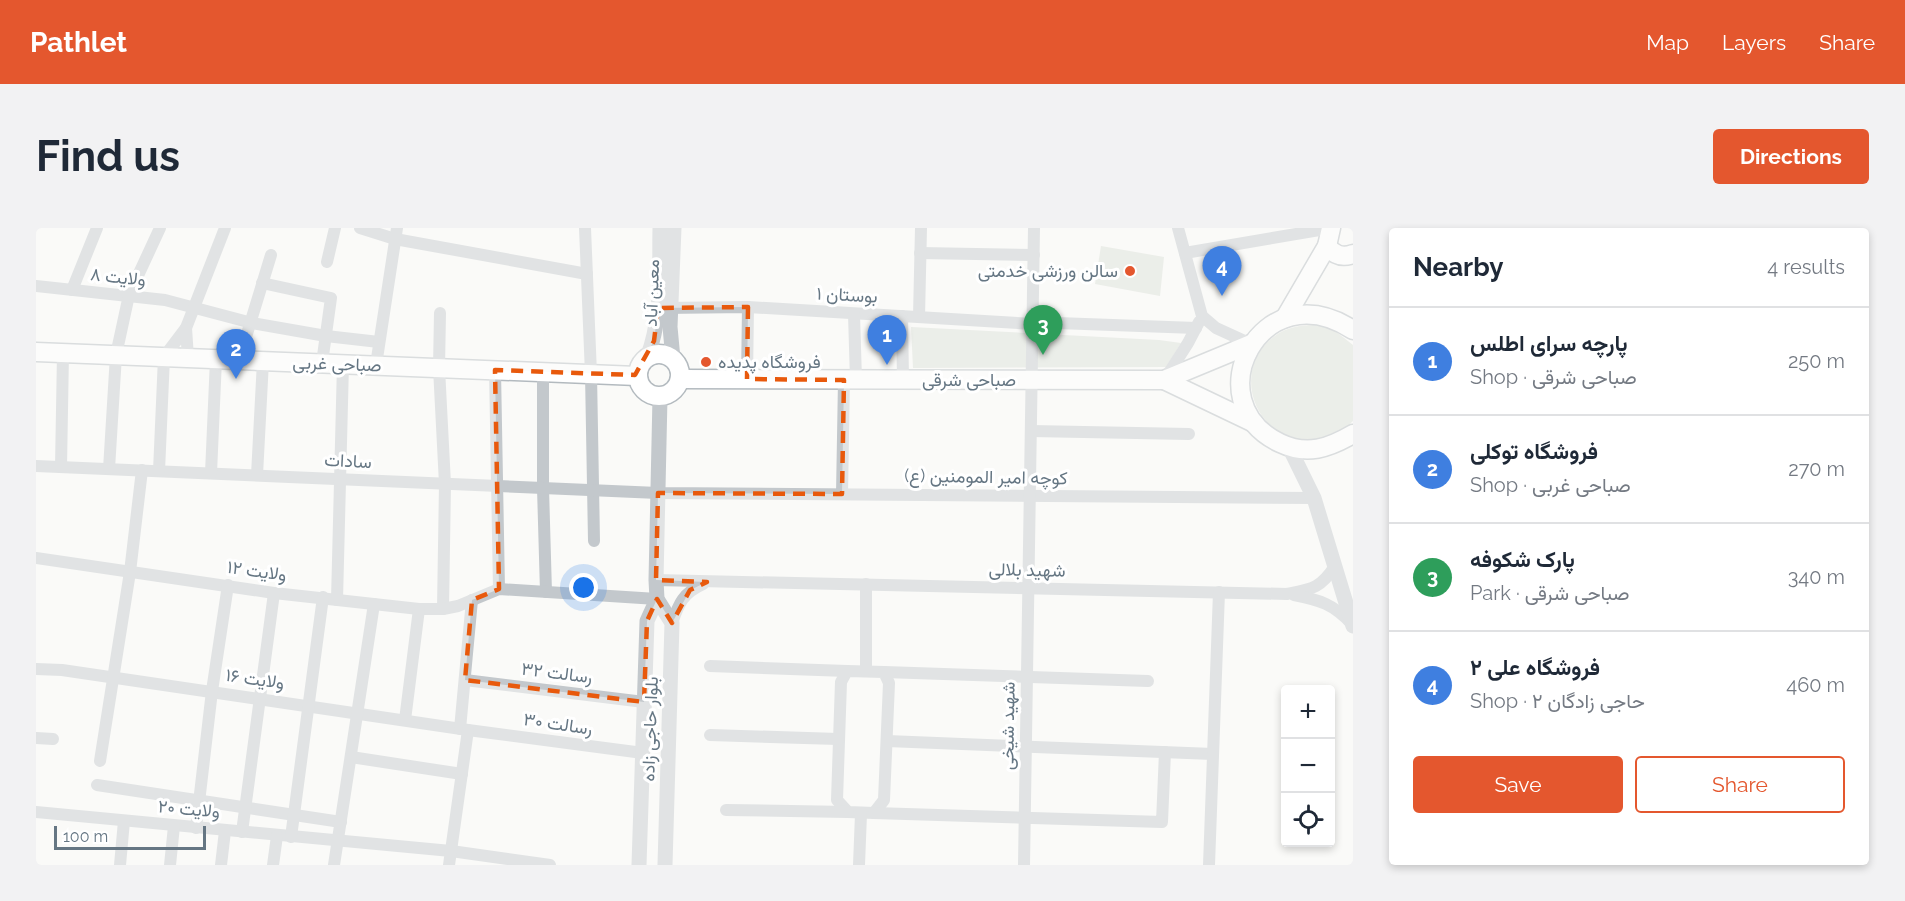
<!DOCTYPE html>
<meta charset="utf-8">
<style>
body{margin:0;font-family:Raleway,Vazirmatn,sans-serif;background:#f2f2f3;color:#1f2937}
.controls{position:absolute;right:18px;bottom:18px;display:grid;overflow:hidden;border-radius:6px;box-shadow:0 3px 9px #0003}
.controls button{width:54px;height:54px;display:grid;place-items:center;padding:0;border:0;border-bottom:2px solid #e0e1e3;background:#fff;color:#1f2937;font:30px sans-serif}
.scale{position:absolute;left:18px;bottom:15px;width:152px;box-sizing:border-box;padding-left:6px;border:3px solid #657683;border-top:0;font-size:16px;line-height:21px;white-space:nowrap;color:#657683;-webkit-text-stroke:4px #fff;paint-order:stroke}
.you{position:absolute;left:548px;top:360px;width:21px;height:21px;margin:-15px;border:4px solid #fff;border-radius:50%;background:#1a73e8;box-shadow:0 0 0 9px #1a73e833}
.badge{display:grid;place-items:center;width:39px;height:39px;border-radius:50%;background:#e4572e;color:#fff;font-size:20px;font-weight:700}
.pin{position:absolute;translate:-50% -50px;filter:drop-shadow(0 2px 3px #0008)}
.pin::after{content:'';position:absolute;top:32px;width:21px;height:18px;background:inherit;clip-path:polygon(0 0,100% 0,50% 100%)}
.list{margin:0;padding:0;list-style:none}
h2{display:flex;justify-content:space-between;align-items:center;height:78px;margin:0;padding:0 24px;font-size:26px}
h2 small{font-size:20px;font-weight:400;color:#747a83}
.list li{display:grid;grid-template-columns:39px 1fr auto;gap:18px;align-items:center;box-sizing:border-box;height:108px;padding:0 24px;border-top:2px solid #e0e1e3}
.list b{display:block;font-size:22px;white-space:nowrap}
.list p{margin:0;font-size:20px;white-space:nowrap;color:#747a83}
.list em{font-size:20px;font-style:normal;color:#747a83}
.actions{display:flex;gap:12px;padding:18px 24px}
.actions a{flex:1;padding:14px 0;border:2px solid #e4572e;border-radius:6px;text-align:center;font-size:21px;color:#e4572e}
.actions .main{background:#e4572e;color:#fff}
.icon{flex:none;width:33px;height:33px;fill:none;stroke:currentColor;stroke-width:2;stroke-linecap:round;stroke-linejoin:round}
.map{position:relative;flex:none;width:1317px;height:637px;overflow:hidden;border-radius:6px}
header{display:flex;align-items:center;gap:36px;box-sizing:border-box;height:84px;padding:0 30px;background:#e4572e;color:#fff}
header strong{font-size:28px}
nav{display:flex;gap:33px;margin-inline-start:auto;font-size:21px}
.intro{display:flex;align-items:center;justify-content:space-between;box-sizing:border-box;height:144px;padding:0 36px}
h1{margin:0;font-size:42px}
.button{padding:15px 27px;border-radius:6px;background:#e4572e;color:#fff;font-size:21px;font-weight:700}
main{display:flex;gap:36px;padding:0 36px}
aside{flex:1;background:#fff;border-radius:6px;box-shadow:0 3px 9px #0003}
.map>svg:first-child{display:block}
.green{fill:#dadfd7}
.lines{fill:none;stroke-linecap:round;stroke-linejoin:round}
.secondary-casing{stroke:#b3babf;stroke-width:21}
.minor{stroke:#c3c8cc;stroke-width:12}
.tertiary{stroke:#c3c8cc;stroke-width:15}
.secondary{stroke:#fff;stroke-width:18}
.marked{fill:none;stroke:#e8590c;stroke-width:4.5;stroke-dasharray:12 8;stroke-linejoin:round}
.poi-dot{fill:#e4572e;stroke:#fff;stroke-width:2}
.labels{text-anchor:middle;stroke-width:6;stroke-linejoin:round;paint-order:stroke}
.poi-label{font-size:18px;fill:#657683;stroke:#fff;text-anchor:end}
.street-label{font-size:18px;fill:#657683;stroke:#fff}
</style>
<header>
<strong>Pathlet</strong>
<nav><a>Map</a><a>Layers</a><a>Share</a></nav>
</header>
<div class="intro"><h1>Find us</h1><a class="button">Directions</a></div>
<main>
<div class="map">
<svg width="1317" height="637" viewBox="0 0 1317 637">
<rect width="100%" height="100%" fill="#fafaf8"/>
<!-- green -->
<g class="green">
<polygon points="1065,18 1128,29 1124,68 1059,56"/>
<path d="M1281,97L1298,102L1317,117V193C1306,205 1289,213 1272,212C1213,210 1193,133 1245,104C1256,98 1269,97 1281,97Z"/>
<polygon points="875,99 1123,112 1145,115 1130,139 877,140"/>
</g>
<g class="lines">
<defs>
<g id="secondary">
<path d="M1291,18C1298,27 1306,30 1317,26"/>
<polyline points="1249,90 1291,18 1295,0"/>
<path d="M1317,102C1225,42 1158,174 1244,215C1271,228 1293,220 1317,206"/>
<polyline points="0,124 601,148"/>
<circle cx="623" cy="147" r="21"/>
<polyline points="644,151 1128,152 1215,116"/>
<polyline points="1128,152 1218,195"/>
</g>
</defs>
<!-- secondary casing -->
<use href="#secondary" class="secondary-casing"/>
<!-- minor -->
<g class="minor">
<polyline points="324,0 359,11 551,46"/>
<polyline points="549,0 555,146 558,313"/>
<polyline points="1142,0 1166,88 1180,100 1215,116"/>
<polyline points="884,25 998,27"/>
<polyline points="1149,25 1295,0"/>
<polyline points="291,34 299,0"/>
<polyline points="226,55 295,70 286,135"/>
<polyline points="0,58 129,72 216,95 290,108 343,114"/>
<polyline points="36,62 61,0"/>
<polyline points="626,80 712,79 997,96"/>
<polyline points="404,85 403,140 409,256 407,381"/>
<polyline points="818,86 820,152"/>
<polyline points="866,88 867,152"/>
<polyline points="883,89 885,0"/>
<polyline points="1021,95 1160,100"/>
<polyline points="150,100 189,0"/>
<polyline points="203,132 235,27"/>
<polyline points="340,137 361,0"/>
<polyline points="459,142 463,361"/>
<polyline points="507,144 507,260 510,364"/>
<polyline points="711,151 712,79"/>
<polyline points="1129,151 1152,115 1163,94"/>
<polyline points="995,203 1153,206"/>
<polyline points="0,238 622,265 1278,270"/>
<polyline points="25,239 27,125"/>
<polyline points="73,241 80,127 93,67 124,0"/>
<polyline points="123,243 128,129 150,100 152,130"/>
<polyline points="175,245 180,131"/>
<polyline points="221,247 227,133"/>
<polyline points="806,266 808,152"/>
<polyline points="0,330 238,365 383,381 407,381 422,378 463,361 621,371"/>
<path d="M620,352L1251,366C1276,361 1285,360 1299,338"/>
<path d="M1258,367C1284,372 1297,376 1316,396"/>
<polyline points="301,372 307,136"/>
<path d="M636,395C643,375 647,365 667,356"/>
<polyline points="674,438 811,443"/>
<polyline points="0,441 26,442 432,502 607,525"/>
<polygon points="811,443 848,444 853,455 848,572 838,585 812,584 801,572 805,454"/>
<polyline points="830,443 830,356"/>
<polyline points="848,444 1112,453"/>
<polyline points="429,452 608,474"/>
<polyline points="369,492 383,381"/>
<polyline points="424,501 436,372"/>
<polyline points="674,507 802,511"/>
<polyline points="0,510 17,511"/>
<polyline points="851,513 1177,526"/>
<polyline points="315,529 426,546"/>
<polyline points="64,533 94,344 106,242"/>
<polyline points="61,557 305,594"/>
<polyline points="690,582 812,584"/>
<polyline points="0,584 415,623 514,637"/>
<polyline points="838,585 1126,594 1129,524"/>
<polyline points="160,600 176,463 192,357"/>
<polyline points="206,604 238,365"/>
<polyline points="255,609 287,369"/>
<polyline points="84,637 88,593"/>
<polyline points="134,637 138,598"/>
<polyline points="185,637 189,603"/>
<polyline points="237,637 241,608"/>
<polyline points="298,637 338,376"/>
<polyline points="413,637 432,502"/>
<polyline points="823,637 825,586"/>
<polyline points="988,637 998,0"/>
<polyline points="1173,637 1183,364"/>
</g>
<!-- tertiary -->
<g class="tertiary">
<path d="M611,130C627,89 623,43 624,0"/>
<polyline points="637,131 634,99 638,0"/>
<polyline points="624,169 620,352 621,371 636,395 629,637"/>
<polyline points="1253,219 1278,270 1317,398"/>
<polyline points="603,637 611,393 621,371"/>
</g>
<!-- secondary -->
<use href="#secondary" class="secondary"/>
</g>
<!-- marked area -->
<path d="M0 0H1317V637H0ZM712,79L711,151L808,152L806,266L622,265L620,352L671,354L654,362L636,395L621,371L611,393L608,474L429,452L436,372L463,361L459,142L599,147L618,113L622,80Z" fill="#fafaf8" fill-opacity=".55" fill-rule="evenodd"/>
<path class="marked" d="M712,79L711,151L808,152L806,266L622,265L620,352L671,354L654,362L636,395L621,371L611,393L608,474L429,452L436,372L463,361L459,142L599,147L618,113L622,80Z"/>
<!-- markers -->
<g class="poi-dot">
<circle cx="1094" cy="43" r="6"/>
<circle cx="670" cy="134" r="6"/>
</g>
<g class="labels">
<!-- poi labels -->
<g class="poi-label">
<text x="1082" y="49">سالن ورزشی خدمتی</text>
<text x="682" y="140" text-anchor="start">فروشگاه پدیده</text>
</g>
<!-- street labels -->
<g class="street-label">
<text transform="translate(82 49) rotate(6)" y="6">ولایت ۸</text>
<text transform="translate(616 65) rotate(-88)" y="6">معین آباد</text>
<text transform="translate(811 67) rotate(3)" y="6">بوستان ۱</text>
<text transform="translate(301 136) rotate(2)" y="6">صباحی غربی</text>
<text x="933" y="158">صباحی شرقی</text>
<text transform="translate(312 233) rotate(3)" y="6">سادات</text>
<text transform="translate(950 249) rotate(1)" y="6">کوچه امیر المومنین (ع)</text>
<text transform="translate(991 342) rotate(1)" y="6">شهید بلالی</text>
<text transform="translate(221 343) rotate(8)" y="6">ولایت ۱۲</text>
<text transform="translate(521 445) rotate(7)" y="6">رسالت ۳۲</text>
<text transform="translate(219 451) rotate(8)" y="6">ولایت ۱۶</text>
<text transform="translate(522 496) rotate(8)" y="6">رسالت ۳۰</text>
<text transform="translate(972 498) rotate(-89)" y="6">شهید شیخی</text>
<text transform="translate(614 501) rotate(-88)" y="6">بلوار حاجی زاده</text>
<text transform="translate(153 581) rotate(5)" y="6">ولایت ۲۰</text>
</g>
</g>
</svg>
<div class="controls">
<button>+</button>
<button>−</button>
<button><svg class="icon" aria-label="locate" viewBox="0 0 24 24"><circle cx="12" cy="12" r="6"/><path d="M12 2v4M12 18v4M2 12h4M18 12h4"/></svg></button>
</div>
<div class="scale">100 m</div>
<div class="you"></div>
<div class="pin badge" style="left:851px;top:137px;background:#3f7fe0">1</div>
<div class="pin badge" style="left:200px;top:151px;background:#3f7fe0">2</div>
<div class="pin badge" style="left:1007px;top:127px;background:#2e9e5b">3</div>
<div class="pin badge" style="left:1186px;top:68px;background:#3f7fe0">4</div>
</div>
<aside>
<h2>Nearby<small>4 results</small></h2>
<ul class="list">
<li><span class="badge" style="background:#3f7fe0">1</span><div><b>پارچه سرای اطلس</b><p>Shop · صباحی شرقی</p></div><em>250 m</em></li>
<li><span class="badge" style="background:#3f7fe0">2</span><div><b>فروشگاه توکلی</b><p>Shop · صباحی غربی</p></div><em>270 m</em></li>
<li><span class="badge" style="background:#2e9e5b">3</span><div><b>پارک شکوفه</b><p>Park · صباحی شرقی</p></div><em>340 m</em></li>
<li><span class="badge" style="background:#3f7fe0">4</span><div><b>فروشگاه علی ۲</b><p>Shop · حاجی زادگان ۲</p></div><em>460 m</em></li>
</ul>
<div class="actions"><a class="main">Save</a><a>Share</a></div>
</aside>
</main>
